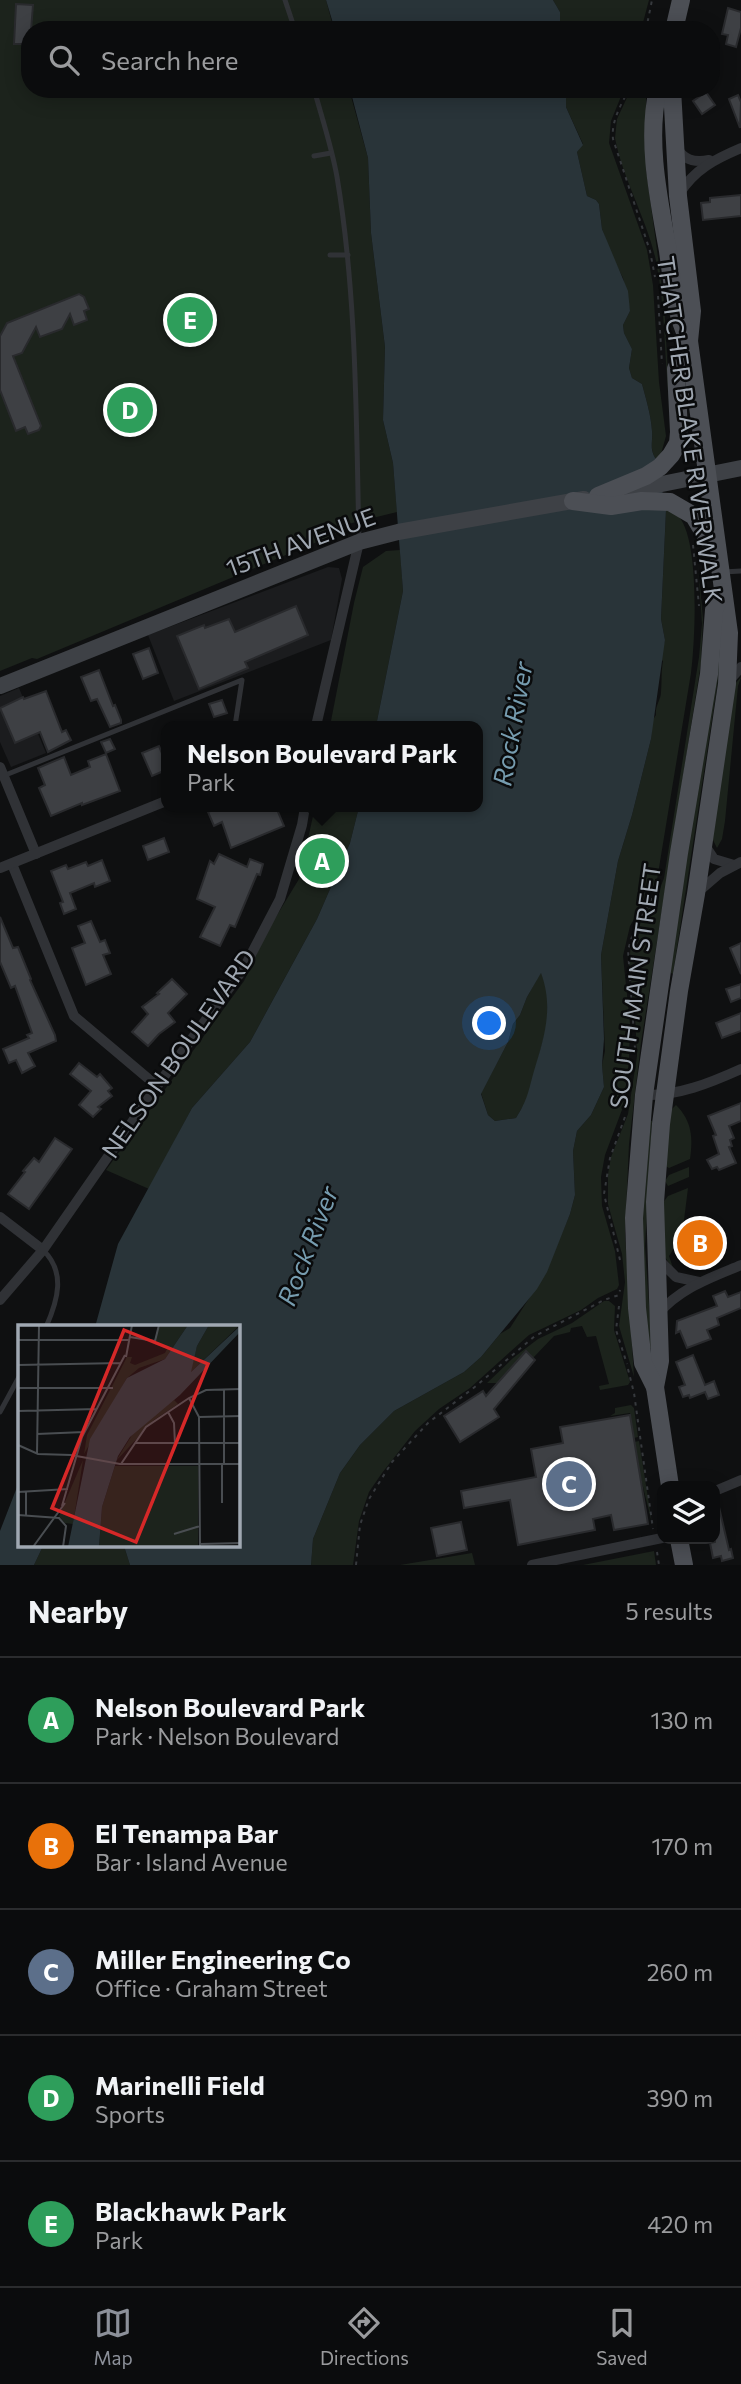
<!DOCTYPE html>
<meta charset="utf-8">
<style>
body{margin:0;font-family:Commissioner,sans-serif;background:#191a1b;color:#f1f3f6}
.controls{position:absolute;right:21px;bottom:21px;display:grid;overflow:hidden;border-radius:14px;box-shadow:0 4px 18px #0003}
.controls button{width:63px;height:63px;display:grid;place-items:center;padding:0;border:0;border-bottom:2px solid #2b2c2e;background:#0b0c0d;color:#f1f3f6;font:35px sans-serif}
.you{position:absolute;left:490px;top:1024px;width:24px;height:24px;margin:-18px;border:5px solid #fff;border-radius:50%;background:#1a73e8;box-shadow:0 0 0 10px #1a73e833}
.badge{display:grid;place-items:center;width:46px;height:46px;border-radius:50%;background:#8c9099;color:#fff;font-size:23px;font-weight:700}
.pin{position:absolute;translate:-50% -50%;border:4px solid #fff;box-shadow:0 2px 7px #0006}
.popup{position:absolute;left:161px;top:721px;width:322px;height:91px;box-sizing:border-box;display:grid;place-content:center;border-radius:14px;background:#0b0c0d;filter:drop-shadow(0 2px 5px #0005);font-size:23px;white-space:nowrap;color:#9a9b9d}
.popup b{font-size:26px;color:#f1f3f6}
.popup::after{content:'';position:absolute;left:50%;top:100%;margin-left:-14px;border:14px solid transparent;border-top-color:#0b0c0d}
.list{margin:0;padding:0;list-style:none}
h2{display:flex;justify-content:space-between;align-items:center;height:91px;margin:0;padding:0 28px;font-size:30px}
h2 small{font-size:23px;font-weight:400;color:#9a9b9d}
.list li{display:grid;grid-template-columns:46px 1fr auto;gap:21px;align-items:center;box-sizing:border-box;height:126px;padding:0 28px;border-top:2px solid #2b2c2e}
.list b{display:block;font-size:26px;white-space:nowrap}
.list p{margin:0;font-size:23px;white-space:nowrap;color:#9a9b9d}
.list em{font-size:23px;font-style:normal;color:#9a9b9d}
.icon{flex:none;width:38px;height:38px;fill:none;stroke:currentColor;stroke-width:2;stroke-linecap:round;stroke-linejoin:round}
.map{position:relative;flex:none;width:741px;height:1565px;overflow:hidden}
.search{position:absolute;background:#0b0c0d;box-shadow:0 4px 18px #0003;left:21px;right:21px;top:21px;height:77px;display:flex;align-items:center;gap:18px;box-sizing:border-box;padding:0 24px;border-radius:28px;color:#9a9b9d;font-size:26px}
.sheet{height:721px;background:#0b0c0d}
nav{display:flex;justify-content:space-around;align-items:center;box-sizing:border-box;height:98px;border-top:2px solid #2b2c2e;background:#0b0c0d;font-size:19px;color:#9a9b9d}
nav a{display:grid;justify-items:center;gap:4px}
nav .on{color:#8c9099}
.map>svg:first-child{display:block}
.built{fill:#1b1c1e}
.green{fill:#1c231c}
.water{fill:#293439;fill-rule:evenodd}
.building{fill:#3e4044;stroke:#292a2d;stroke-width:2}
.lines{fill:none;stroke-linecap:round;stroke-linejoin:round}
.path{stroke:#36393d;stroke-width:2;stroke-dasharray:3.5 5;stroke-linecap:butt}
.service{stroke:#303236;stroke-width:5}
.minor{stroke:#303236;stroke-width:10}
.secondary{stroke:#3e4146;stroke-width:16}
.primary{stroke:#4c4f55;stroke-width:18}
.labels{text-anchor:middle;stroke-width:5;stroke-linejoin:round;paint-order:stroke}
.street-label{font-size:24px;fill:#a0a8b2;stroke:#0a0b0c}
.water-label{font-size:26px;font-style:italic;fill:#769caf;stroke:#0a0b0c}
.inset-road{fill:none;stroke:#494d51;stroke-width:2}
.view{fill:#d62828;fill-opacity:0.15;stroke:#d62828;stroke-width:3.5}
.inset-edge{fill:none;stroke:#a0a8b2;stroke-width:3.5}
</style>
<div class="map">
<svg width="741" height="1565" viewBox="0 0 741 1565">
<rect width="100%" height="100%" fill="#0f1011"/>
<!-- built -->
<g class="built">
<polygon points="328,567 339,568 342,579 331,640 174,701 148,635"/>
<polygon points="19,688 46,753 11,767 0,742 0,696"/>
</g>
<!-- green -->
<g class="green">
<polygon points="0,0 326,0 334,30 30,30 30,89 349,89 368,158 371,233 385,347 383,420 393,463 397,512 344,525 336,534 37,659 32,658 0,671"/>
<polygon points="553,0 649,0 641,30 560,30 560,12"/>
<path d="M566,89H624L611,121L609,143L647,250L653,285L659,382L666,436L661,454L656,459C649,449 653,442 652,431C651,415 646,399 642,384L632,378L629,368L632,349L624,333L623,325L630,311L623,278L611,254L602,229L599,204L596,200L587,196L577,152L583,144L566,107Z"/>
<path d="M631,89H646V169L664,302L670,411C664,361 666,310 656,261C647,219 623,180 615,138L617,119Z"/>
<path d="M666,510C670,511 673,512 676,514C701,533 695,644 691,673L657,880L630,926L623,956L630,1024L629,1063L623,1107L605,1155L601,1177L602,1206L615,1251L619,1285L617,1289L598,1298L581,1310L529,1335L470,1388L439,1409L415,1431L382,1473L369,1492L359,1521L353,1565H311L313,1539L340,1473L360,1445L394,1411L464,1372L481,1357L500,1334L510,1328L546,1272L570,1214L575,1195L573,1151L577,1131L591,1115L604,1087L602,1065L605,1051L601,955L618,861L632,815L651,739L652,721L656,715C655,705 661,700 661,692C662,681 661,672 663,661L660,659L665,640L661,619Z"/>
<polygon points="400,550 403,591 376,726 330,726 354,603 363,567 386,551"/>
<polygon points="698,564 703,619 701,663 641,1043 629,1144 625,1234 634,1377 619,1326 625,1282 622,1254 608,1204 608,1174 611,1157 628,1114 637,1056 635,1014 629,963 631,944 638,924 658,894 664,878 699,657 702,624"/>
<polygon points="719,630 720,663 717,687 673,974 671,973 671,956"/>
<polygon points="741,677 738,686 725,821 722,839 717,848 711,836 735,684"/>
<polygon points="315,807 359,807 350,843 317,919 250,1042 192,1108 149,1189 106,1170 244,981 268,930 299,879"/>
<polygon points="541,972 548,991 547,1026 527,1100 516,1118 495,1121 488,1115 481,1093 508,1042 513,1024 520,1015 527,997"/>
<path d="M676,1105C692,1121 693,1138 690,1159L669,1168L664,1165L670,1111Z"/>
<polygon points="647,1120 652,1121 645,1246 652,1348 648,1348 641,1248"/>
<polygon points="689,1167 689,1177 668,1186 665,1181 669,1175"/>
<polygon points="688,1188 682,1236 669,1256 673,1268 664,1256 662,1204 668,1196"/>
<polygon points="604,1301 609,1301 615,1306 614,1330 630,1382 628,1385 600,1390 599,1386 609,1384 596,1336 587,1337 582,1326 571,1328 570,1332 554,1336 533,1358 526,1351 497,1383 487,1383 513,1358 538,1339 572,1323"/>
<polygon points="631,1405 634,1408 638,1437 634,1438 630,1413 610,1416 615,1413 615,1408"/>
<polygon points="639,1441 652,1523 640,1475 634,1476 632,1468 639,1467 634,1442"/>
<polygon points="43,1546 124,1546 130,1565 34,1565"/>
<polygon points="654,1551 656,1565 583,1565"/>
<polygon points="472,1553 475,1565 400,1565"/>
</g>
<!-- water -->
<g class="water">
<polygon points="326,0 553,0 560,12 560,30 335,30"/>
<path d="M350,89H566V107L583,145L577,152L587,196L596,200L599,204L602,229L628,291L630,311L623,325L624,333L632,349L629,368L632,378L642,384C646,399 651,415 652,431C653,442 649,449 656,459L666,510L661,619L665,640L651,739L632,815L618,861L601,955L604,1039L602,1065L604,1087L591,1115L577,1131L573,1151L575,1195L570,1214L547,1272L537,1289L481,1357L464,1372L394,1411L360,1445L340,1473L313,1539L311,1565H130L124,1546H238V1327H95L118,1244L192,1108L250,1042L317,919L350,843L359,807H478V726H376L403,591L393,463L383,420L385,347L371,233L368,158ZM541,973C554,1008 544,1038 534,1071C528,1092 528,1099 516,1118L495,1121L488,1115L481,1094L508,1042L513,1024L520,1015L527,997Z"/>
<polygon points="19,1482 19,1546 43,1546 34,1565 0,1565 0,1531"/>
</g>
<!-- building -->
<g class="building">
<polygon points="16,4 33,5 30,44 14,44"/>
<polygon points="728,8 741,12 741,28 736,47 726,44 728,35 722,34"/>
<polygon points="706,92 715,105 702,114 693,101"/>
<polygon points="738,95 741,102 740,128 729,99"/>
<polygon points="741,195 741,216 703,220 701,203 710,202 710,198"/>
<polygon points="79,294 84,297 89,309 84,311 87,320 74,325 70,314 62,329 40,337 36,327 22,353 13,356 41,426 39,430 28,434 25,427 16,431 0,390 0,336 7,323"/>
<polygon points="296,606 308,635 245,662 248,668 199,689 177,636 204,625 205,628 229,619 235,632"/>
<polygon points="149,648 158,673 143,679 133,654"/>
<polygon points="99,670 113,706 115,705 121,720 121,723 110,727 97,699 91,701 81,677"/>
<polygon points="46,691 62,732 66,730 71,740 48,752 40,732 15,743 0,708 23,697 24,699"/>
<polygon points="222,700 227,713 214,717 209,704"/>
<polygon points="110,739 115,749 106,753 101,742"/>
<polygon points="159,746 166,763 166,770 152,776 142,753"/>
<polygon points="106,754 120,791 82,805 82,803 51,816 39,788 45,785 38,768 64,757 71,775 90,767 88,761"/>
<polygon points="219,807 276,807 284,826 231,848 222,822 214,826 208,812"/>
<polygon points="164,838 169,852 148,860 143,846"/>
<polygon points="219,854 247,867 250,859 263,864 260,875 257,874 235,927 230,925 220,946 200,937 215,907 197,899 210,861 214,864"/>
<polygon points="102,860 110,881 95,887 94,883 70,893 76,909 64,914 60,903 63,902 51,871 66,865 68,869 86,862 88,866"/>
<polygon points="0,917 13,948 18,947 31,979 30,980 55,1035 56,1041 28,1053 35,1066 22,1073 16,1060 9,1063 3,1049 29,1038 27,1035 32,1033 15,986 11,988 0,962"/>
<polygon points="91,921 100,942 105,940 110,953 103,955 111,974 86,985 72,948 85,943 78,926"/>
<polygon points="741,943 741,974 730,948"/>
<polygon points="172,979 187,994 168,1013 175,1022 159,1034 148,1046 132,1032 148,1014 142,1007 159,994 157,993"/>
<polygon points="741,984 741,998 731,1002 726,989"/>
<polygon points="741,1013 741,1031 722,1038 716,1023"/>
<polygon points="79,1063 97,1077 100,1074 112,1088 108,1091 112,1096 98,1107 101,1109 93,1117 79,1105 91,1091 70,1074"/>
<polygon points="741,1103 741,1121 729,1126 734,1138 730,1140 732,1146 729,1147 736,1163 719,1170 717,1167 712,1169 707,1160 719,1154 713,1136 716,1135 708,1116"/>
<polygon points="55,1138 72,1149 29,1209 8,1194 25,1172 23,1171 34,1158 39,1162"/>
<polygon points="708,1226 719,1252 687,1266 681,1252 684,1250 685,1236"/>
<polygon points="725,1291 728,1297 741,1292 741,1308 717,1318 719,1325 707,1330 711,1339 687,1348 680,1331 676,1333 677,1321 717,1306 713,1296"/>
<polygon points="526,1351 535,1360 494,1409 499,1417 460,1442 444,1416 483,1391 486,1396"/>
<polygon points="693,1355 705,1385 714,1381 719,1395 708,1399 705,1392 690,1398 689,1395 683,1397 679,1387 685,1385 676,1362"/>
<polygon points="630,1415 648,1524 614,1530 611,1515 593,1519 595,1530 518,1545 510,1500 464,1508 461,1491 536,1477 531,1449 563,1443 560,1427"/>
<polygon points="715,1507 719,1507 729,1550 731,1549 733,1558 722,1561 721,1556 713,1558 710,1543 715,1542"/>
<polygon points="461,1522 467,1550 437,1556 431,1528"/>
</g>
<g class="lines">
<!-- path -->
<g class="path">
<polyline points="646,30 652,0"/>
<path d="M629,89C621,105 611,121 613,139L650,251L655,277"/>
<polyline points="658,296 662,364"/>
<polyline points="693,545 699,606"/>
<polyline points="635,1049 628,950 634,930 658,888"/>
<polyline points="620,1260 604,1194 610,1158 626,1114"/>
<polyline points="619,1306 616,1330 627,1364"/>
<polyline points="628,1369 634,1393 653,1529"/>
<polyline points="657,1552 659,1565"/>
<polyline points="356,1565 360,1525 369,1499 392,1462 428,1423 476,1386 535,1336 604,1300 619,1295 620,1290"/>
</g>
<!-- service -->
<g class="service">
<polyline points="285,0 295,30"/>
<path d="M314,89C322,118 332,148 337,177C357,296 356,419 359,539"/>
<polyline points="314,156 331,153"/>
<polyline points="330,255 348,255"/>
<polyline points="723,572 741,571"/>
<polyline points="3,776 242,680 235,726"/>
<path d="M43,1250C66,1272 58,1300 46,1327"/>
<polyline points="0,1412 19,1377"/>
</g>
<!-- minor -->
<g class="minor">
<path d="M676,146C683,160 694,163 709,160"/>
<path d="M679,194C695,169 715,159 741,148"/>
<polyline points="728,682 741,667"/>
<polyline points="316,726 359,542"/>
<polyline points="0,767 36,854"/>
<polyline points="704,844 714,859 734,865"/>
<polyline points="12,864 74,1016 157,1086"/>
<polyline points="0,868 166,801"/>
<polyline points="698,892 720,873 741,862"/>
<path d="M644,1095C678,1096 710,1083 741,1069"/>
<polyline points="0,1217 43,1250"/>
<polyline points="658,1259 676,1277 699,1282"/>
<polyline points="0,1300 43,1250 157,1086 244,968 280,899 302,825 305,807"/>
<path d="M658,1314C680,1288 710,1278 741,1265"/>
<polyline points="715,1491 741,1480"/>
<polyline points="532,1565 662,1538"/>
</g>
<!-- secondary -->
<g class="secondary">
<polyline points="617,493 741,468"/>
<polyline points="0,686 359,542 398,532 584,499"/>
</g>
<!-- primary -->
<g class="primary">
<polyline points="674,30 681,0"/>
<polyline points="598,496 646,476 660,467 671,455 678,443 679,432 676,369 689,341 692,311 678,196 672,89"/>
<polyline points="573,501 611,506 642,501 670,502 694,516 712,546"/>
<path d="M655,1387L660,1361L655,1202L661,1124L679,991L696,894L727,684L729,633L689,341C675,313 672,281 668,251C659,200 646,141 658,89"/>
<polyline points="670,1486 655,1387 643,1363 637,1308 634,1218 644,1095 679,853 709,674 714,610 722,592"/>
<polyline points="679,1539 684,1565"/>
</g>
</g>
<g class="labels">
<!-- street labels -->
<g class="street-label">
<text transform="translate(689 430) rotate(82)" y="8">THATCHER BLAKE RIVERWALK</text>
<text transform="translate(301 543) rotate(-20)" y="8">15TH AVENUE</text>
<text transform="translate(636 986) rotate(-82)" y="8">SOUTH MAIN STREET</text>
<text transform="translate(179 1054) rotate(-55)" y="8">NELSON BOULEVARD</text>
</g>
<!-- water labels -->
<g class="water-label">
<text transform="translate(513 724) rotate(-80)" y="9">Rock River</text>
<text transform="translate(308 1246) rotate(-69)" y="9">Rock River</text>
</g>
</g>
<!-- overview -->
<g transform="translate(18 1325)">
<rect width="222" height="222" fill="#0f1011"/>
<path d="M142,0H170L147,34L121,43L109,53L66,129L69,110L109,32H114L112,38L117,40L147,28L150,22L136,19ZM191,0H222L172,48L179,21ZM156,75L160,79L136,95L98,136L117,105ZM65,135L55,199L47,198L41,191ZM97,141H180V222H81L84,182Z" fill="#1c231c"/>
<path d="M170,0H191L179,21L173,47L222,1V7L162,70L112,112L100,131L84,182L81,222H50L72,114L109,53L147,34Z" fill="#293439"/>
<path class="inset-road" d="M112,12L137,16L141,0M0,15H111M108,32L114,0M0,40L103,38M0,63H95M206,65V139M171,73L181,92L182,222M0,86L79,84M150,87L156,98L157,119M181,92L223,91M19,109L66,107M117,118H223M0,120L20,129L53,130L102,139H223M19,128L21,0M103,139L128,102L171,73L188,65L223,64M204,139V178M0,167L50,164M8,167V190M44,181L64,112L107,30M0,190L41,193L48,201L45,222M156,209L182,201M182,219L223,218M15,222L47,178"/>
<path class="view" d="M106,5L190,39L118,217L34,183Z"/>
<rect width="222" height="222" class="inset-edge"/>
</g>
</svg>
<div class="controls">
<button><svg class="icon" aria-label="layers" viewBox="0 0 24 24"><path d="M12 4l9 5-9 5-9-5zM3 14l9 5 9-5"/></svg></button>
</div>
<div class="you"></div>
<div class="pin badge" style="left:322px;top:861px;background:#2e9e5b">A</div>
<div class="popup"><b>Nelson Boulevard Park</b>Park</div>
<div class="pin badge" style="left:700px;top:1243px;background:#e8710a">B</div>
<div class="pin badge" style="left:569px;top:1484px;background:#5c6f8a">C</div>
<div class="pin badge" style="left:130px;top:410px;background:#2e9e5b">D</div>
<div class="pin badge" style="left:190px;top:320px;background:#2e9e5b">E</div>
<div class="search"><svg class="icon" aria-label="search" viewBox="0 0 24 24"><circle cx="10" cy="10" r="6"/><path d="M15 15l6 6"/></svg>Search here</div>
</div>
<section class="sheet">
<h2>Nearby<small>5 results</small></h2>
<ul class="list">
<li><span class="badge" style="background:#2e9e5b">A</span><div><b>Nelson Boulevard Park</b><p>Park · Nelson Boulevard</p></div><em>130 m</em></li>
<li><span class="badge" style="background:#e8710a">B</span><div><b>El Tenampa Bar</b><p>Bar · Island Avenue</p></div><em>170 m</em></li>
<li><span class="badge" style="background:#5c6f8a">C</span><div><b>Miller Engineering Co</b><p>Office · Graham Street</p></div><em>260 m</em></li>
<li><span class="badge" style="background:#2e9e5b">D</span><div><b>Marinelli Field</b><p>Sports</p></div><em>390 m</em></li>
<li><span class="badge" style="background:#2e9e5b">E</span><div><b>Blackhawk Park</b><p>Park</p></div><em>420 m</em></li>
</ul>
</section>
<nav>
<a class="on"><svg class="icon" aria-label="map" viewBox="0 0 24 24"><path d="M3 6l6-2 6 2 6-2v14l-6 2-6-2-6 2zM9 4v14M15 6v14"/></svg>Map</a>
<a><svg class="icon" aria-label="directions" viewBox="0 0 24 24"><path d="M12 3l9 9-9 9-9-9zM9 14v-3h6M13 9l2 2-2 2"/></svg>Directions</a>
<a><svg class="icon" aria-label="saved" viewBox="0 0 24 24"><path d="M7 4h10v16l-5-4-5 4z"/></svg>Saved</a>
</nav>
